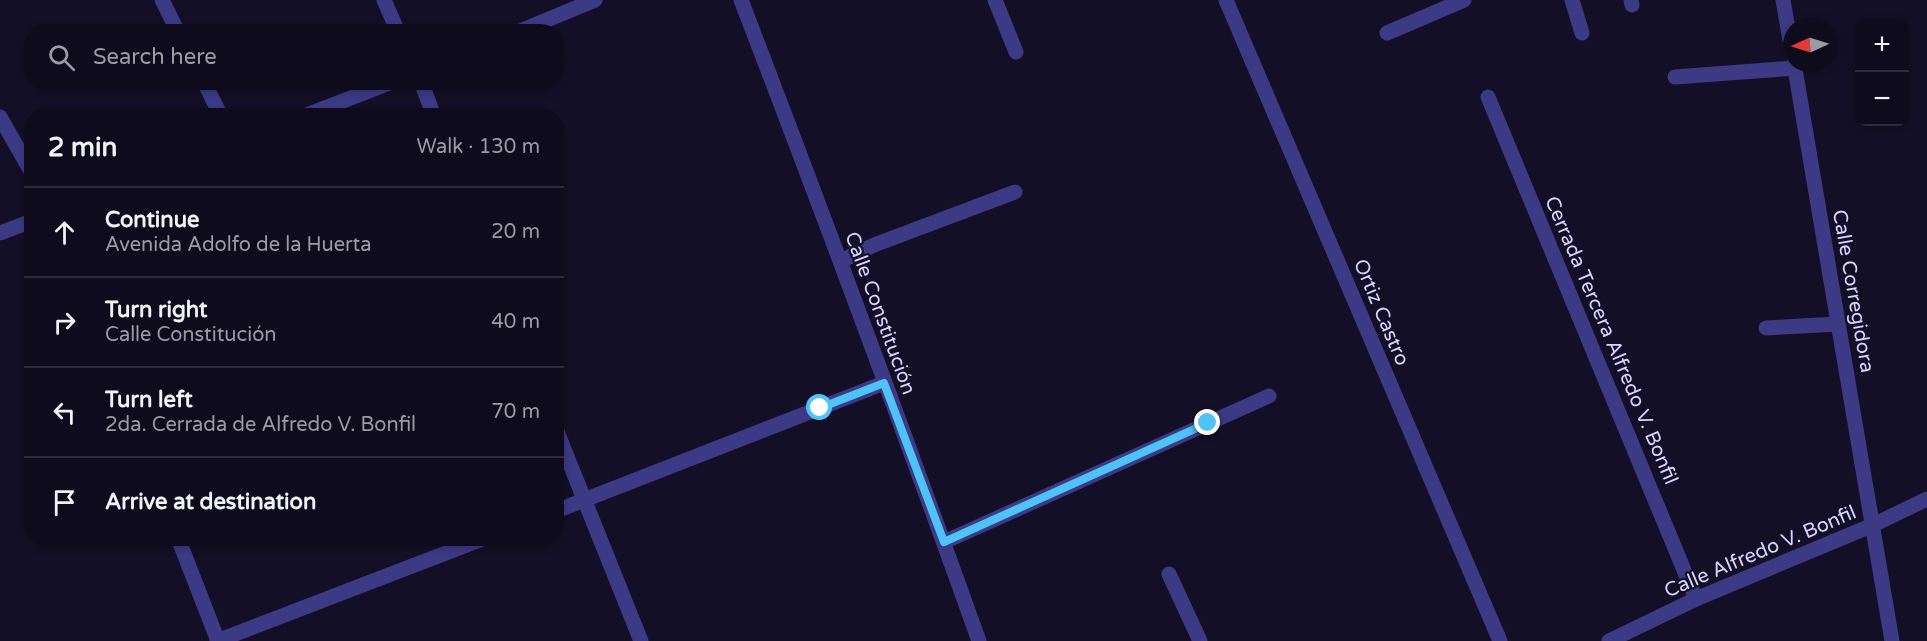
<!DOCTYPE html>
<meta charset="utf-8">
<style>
body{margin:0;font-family:"Varela Round",sans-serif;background:#171425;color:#f1f3f6}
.controls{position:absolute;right:18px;top:18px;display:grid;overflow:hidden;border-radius:12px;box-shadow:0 3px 9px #0003}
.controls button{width:54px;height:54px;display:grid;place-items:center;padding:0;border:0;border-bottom:2px solid #2e2b3b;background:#0e0b1c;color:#f1f3f6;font:30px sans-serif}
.compass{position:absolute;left:1783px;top:18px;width:54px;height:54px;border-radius:50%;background:#0e0b1c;box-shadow:0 3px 9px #0003;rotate:266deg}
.stop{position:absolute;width:18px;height:18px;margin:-14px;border:4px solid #4fc3f7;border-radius:50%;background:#fff}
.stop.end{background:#4fc3f7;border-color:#fff;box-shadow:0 2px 6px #0008}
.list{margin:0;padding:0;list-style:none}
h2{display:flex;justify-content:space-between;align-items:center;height:78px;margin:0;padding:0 24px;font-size:26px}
h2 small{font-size:20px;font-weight:400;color:#9b9ba3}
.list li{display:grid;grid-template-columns:39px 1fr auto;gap:18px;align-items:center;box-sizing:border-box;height:90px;padding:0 24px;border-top:2px solid #2e2b3b}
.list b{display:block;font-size:22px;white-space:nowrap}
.list p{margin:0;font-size:20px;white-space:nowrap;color:#9b9ba3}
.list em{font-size:20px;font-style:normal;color:#9b9ba3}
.icon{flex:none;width:33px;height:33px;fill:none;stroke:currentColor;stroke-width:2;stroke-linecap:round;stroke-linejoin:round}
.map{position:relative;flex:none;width:1927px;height:641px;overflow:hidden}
.search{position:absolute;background:#0e0b1c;box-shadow:0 3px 9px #0003;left:24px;top:24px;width:540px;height:66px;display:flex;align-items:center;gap:15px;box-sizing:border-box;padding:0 21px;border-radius:24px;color:#9b9ba3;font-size:22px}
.panel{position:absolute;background:#0e0b1c;box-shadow:0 3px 9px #0003;left:24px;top:108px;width:540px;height:438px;border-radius:24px}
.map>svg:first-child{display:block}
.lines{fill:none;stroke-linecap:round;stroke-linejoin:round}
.minor{stroke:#3d3a85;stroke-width:15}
.route{stroke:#4fc3f7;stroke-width:8}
.labels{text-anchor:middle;stroke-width:4.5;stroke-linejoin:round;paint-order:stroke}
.street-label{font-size:20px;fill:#d9d4ff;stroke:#130f26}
</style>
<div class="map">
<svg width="1927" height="641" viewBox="0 0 1927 641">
<rect width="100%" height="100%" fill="#130f26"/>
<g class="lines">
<!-- minor -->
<g class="minor">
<polyline points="162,0 178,32"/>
<polyline points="384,0 398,32"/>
<path d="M741,0C823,213 902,426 979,641"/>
<polyline points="995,0 1016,52"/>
<polyline points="1226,0 1500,641"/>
<polyline points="1572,0 1582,33"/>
<polyline points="1631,0 1632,5"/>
<polyline points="1783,0 1792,52"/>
<polyline points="518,32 595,0"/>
<polyline points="1387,33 1464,0"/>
<polyline points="1794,63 1892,641"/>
<polyline points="1675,77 1795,68"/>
<polyline points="204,82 221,116"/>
<polyline points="421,82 434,116"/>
<polyline points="1488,97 1696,599"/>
<polyline points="304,116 392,82"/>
<polyline points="0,117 32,173"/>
<polyline points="0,233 32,221"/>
<polyline points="841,261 874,245 1015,192"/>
<polyline points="1766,328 1838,324"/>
<polyline points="556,429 641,641"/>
<polyline points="556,511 884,383"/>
<polyline points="178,538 218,641"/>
<polyline points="944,542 1269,396"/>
<polyline points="1169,574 1200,641"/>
<polyline points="217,641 485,538"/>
<polyline points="1609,641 1696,599 1873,525 1927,499"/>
</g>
</g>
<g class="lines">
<!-- route -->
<polyline class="route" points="820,408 884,383 944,542 1208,423"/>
</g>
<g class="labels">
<!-- street labels -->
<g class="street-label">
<text transform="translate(1854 291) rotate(80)" y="7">Calle Corregidora</text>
<text transform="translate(1382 312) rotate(67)" y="7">Ortiz Castro</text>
<text transform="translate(881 313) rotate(70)" y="7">Calle Constitución</text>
<text transform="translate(1612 340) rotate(67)" y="7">Cerrada Tercera Alfredo V. Bonfil</text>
<text transform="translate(1760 551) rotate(-23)" y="7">Calle Alfredo V. Bonfil</text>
</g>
</g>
</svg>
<div class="controls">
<button>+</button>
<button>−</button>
</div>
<svg class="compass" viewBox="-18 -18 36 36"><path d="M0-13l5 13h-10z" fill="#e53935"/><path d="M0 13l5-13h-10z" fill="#9b9ba3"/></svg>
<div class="stop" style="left:820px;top:408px"></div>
<div class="stop end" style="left:1208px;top:423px"></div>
<div class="search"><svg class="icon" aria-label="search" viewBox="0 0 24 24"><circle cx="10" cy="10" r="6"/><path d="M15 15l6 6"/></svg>Search here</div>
<section class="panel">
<h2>2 min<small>Walk · 130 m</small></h2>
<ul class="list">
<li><svg class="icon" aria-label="ahead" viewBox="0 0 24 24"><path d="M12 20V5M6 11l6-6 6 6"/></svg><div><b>Continue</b><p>Avenida Adolfo de la Huerta</p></div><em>20 m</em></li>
<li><svg class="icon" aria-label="right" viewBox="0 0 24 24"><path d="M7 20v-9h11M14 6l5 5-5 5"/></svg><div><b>Turn right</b><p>Calle Constitución</p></div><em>40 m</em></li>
<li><svg class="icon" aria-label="left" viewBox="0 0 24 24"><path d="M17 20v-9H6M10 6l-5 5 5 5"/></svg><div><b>Turn left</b><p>2da. Cerrada de Alfredo V. Bonfil</p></div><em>70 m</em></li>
<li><svg class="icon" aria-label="arrive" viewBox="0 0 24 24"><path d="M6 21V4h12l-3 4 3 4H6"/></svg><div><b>Arrive at destination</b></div></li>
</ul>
</section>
</div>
